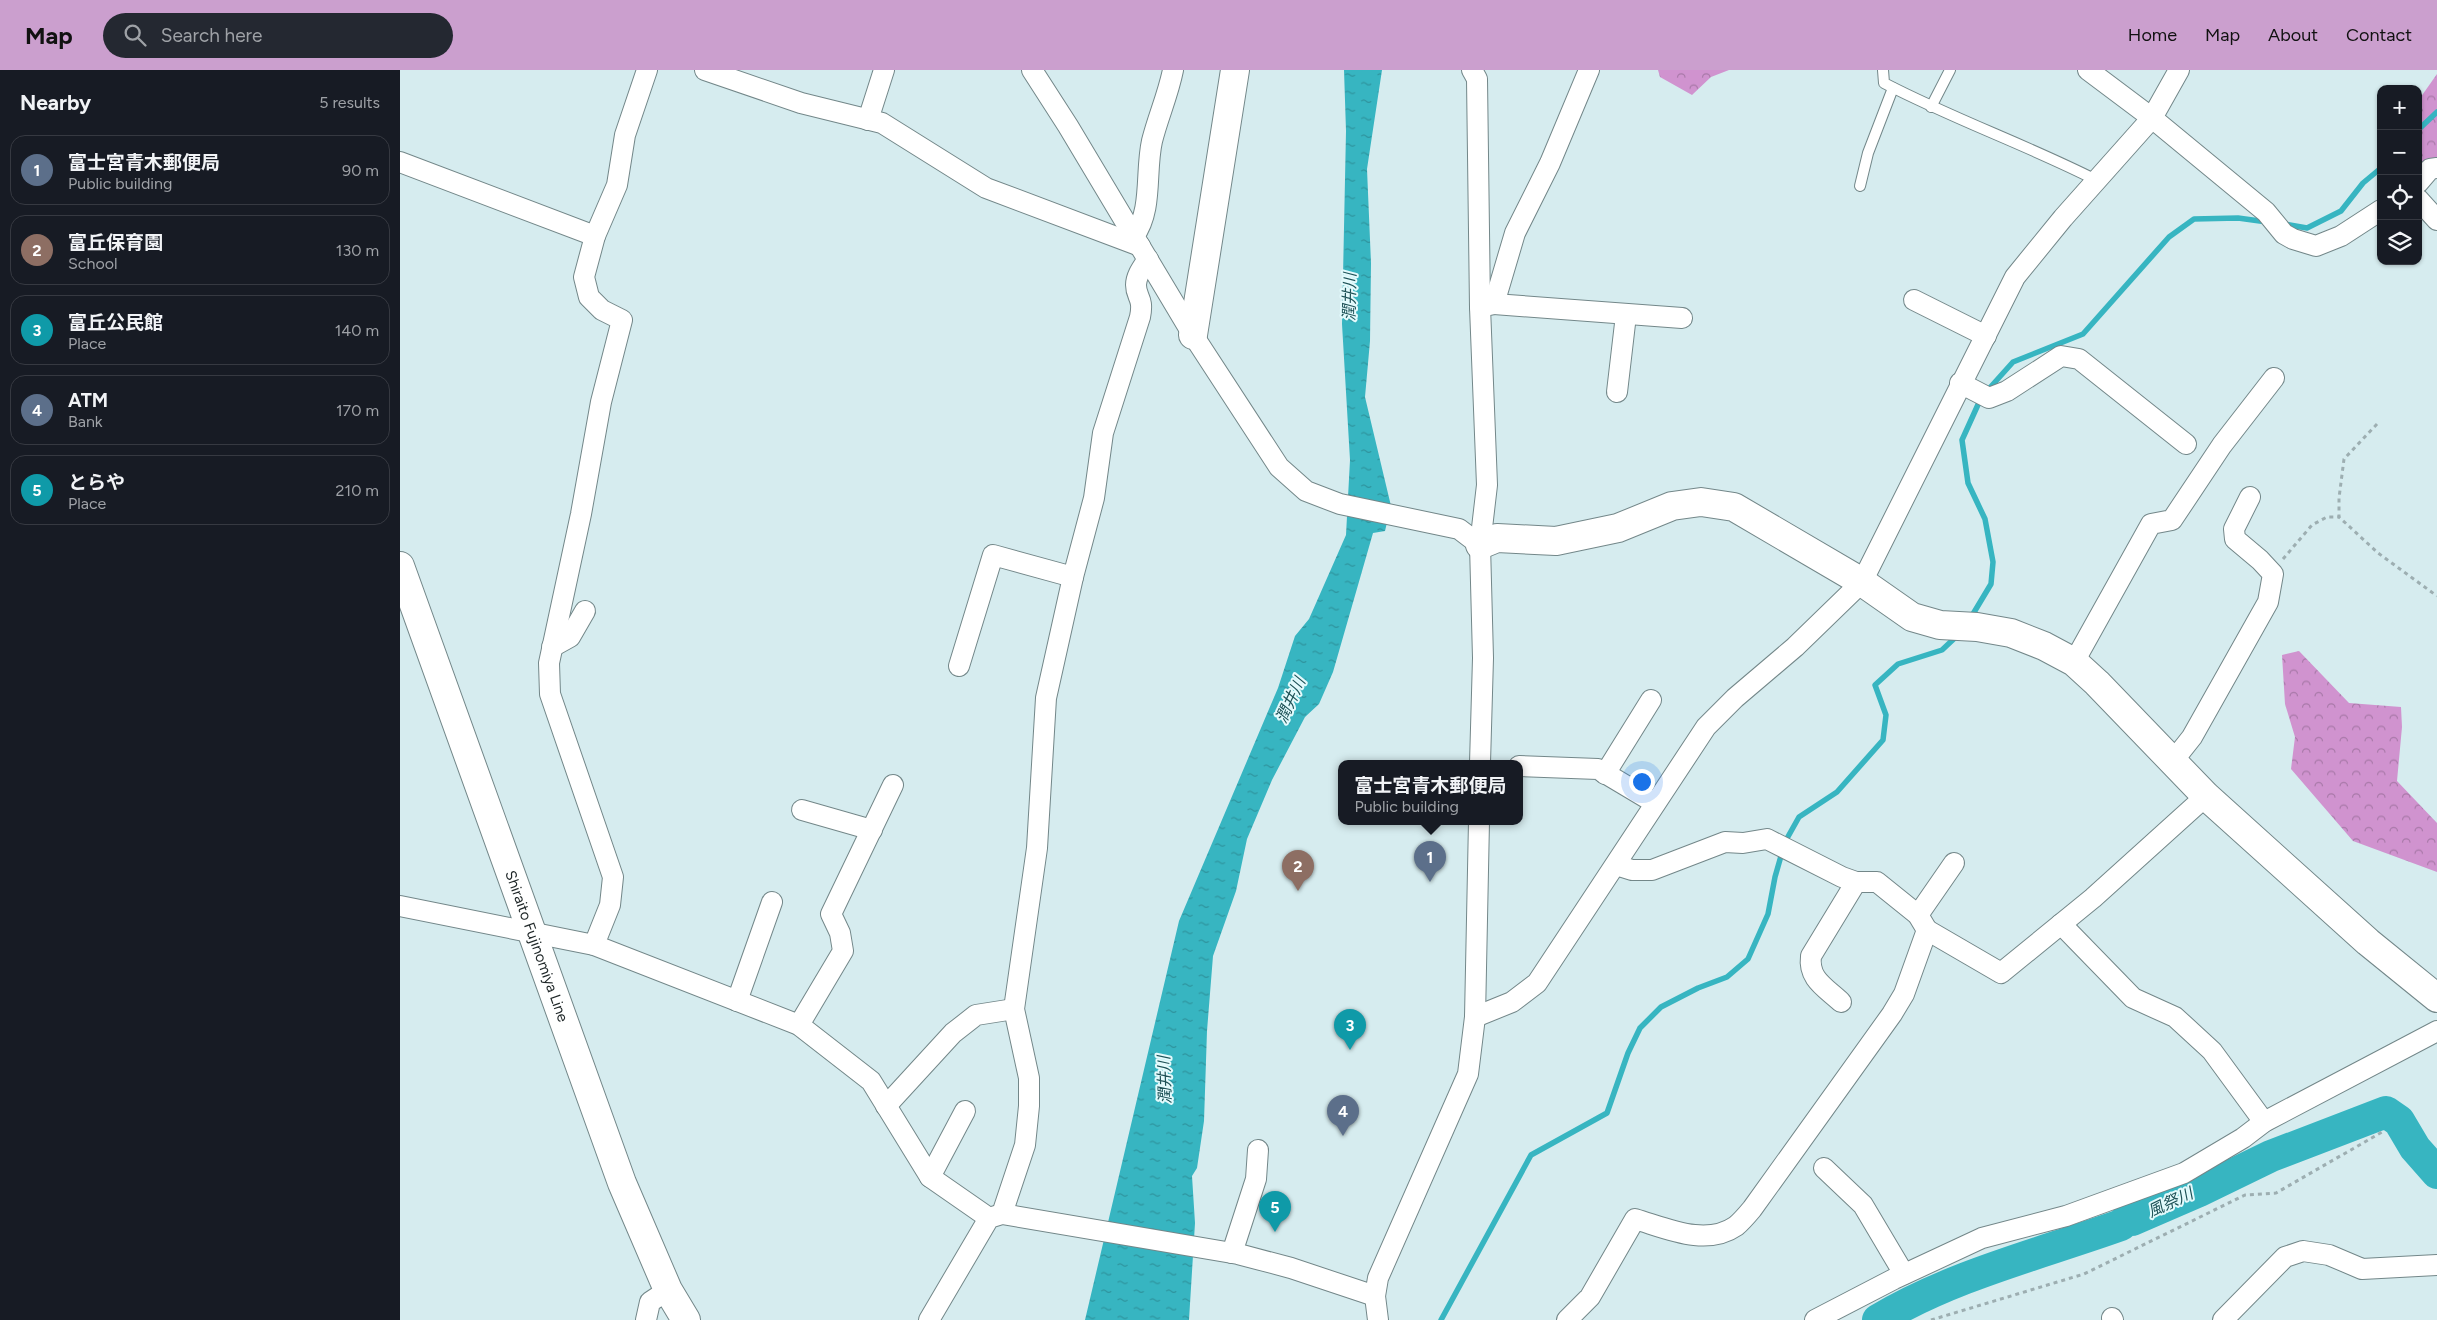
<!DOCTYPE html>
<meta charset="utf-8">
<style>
body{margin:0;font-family:Figtree,"Noto Sans JP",sans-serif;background:#242831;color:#f1f3f6}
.controls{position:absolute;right:15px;top:15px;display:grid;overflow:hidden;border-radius:10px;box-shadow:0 1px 4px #0004}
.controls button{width:45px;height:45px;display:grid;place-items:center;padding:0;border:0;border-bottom:1px solid #363941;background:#171b24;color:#f1f3f6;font:25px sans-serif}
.you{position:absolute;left:1241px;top:711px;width:18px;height:18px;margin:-12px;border:4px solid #fff;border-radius:50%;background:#1a73e8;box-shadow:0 0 0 8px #1a73e833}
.badge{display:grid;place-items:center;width:32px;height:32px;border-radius:50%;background:#cb9fce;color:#fff;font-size:16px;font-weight:700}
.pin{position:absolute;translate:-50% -41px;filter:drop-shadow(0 1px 2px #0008)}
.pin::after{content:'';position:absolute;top:26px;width:18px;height:15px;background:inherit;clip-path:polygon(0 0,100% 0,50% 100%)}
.popup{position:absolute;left:938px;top:690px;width:185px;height:65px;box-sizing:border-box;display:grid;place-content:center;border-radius:10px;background:#171b24;filter:drop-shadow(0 1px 4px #0005);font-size:16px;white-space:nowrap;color:#9ea1a6}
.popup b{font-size:19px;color:#f1f3f6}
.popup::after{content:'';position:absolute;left:50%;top:100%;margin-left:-10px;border:10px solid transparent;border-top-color:#171b24}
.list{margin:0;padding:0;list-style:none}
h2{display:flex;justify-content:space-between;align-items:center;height:65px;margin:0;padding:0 20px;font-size:21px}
h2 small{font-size:16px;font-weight:400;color:#9ea1a6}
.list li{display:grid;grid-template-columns:32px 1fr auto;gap:15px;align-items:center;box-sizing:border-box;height:70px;margin:0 10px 10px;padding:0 10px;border:1px solid #363941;border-radius:15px}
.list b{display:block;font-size:19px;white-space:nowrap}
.list p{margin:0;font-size:16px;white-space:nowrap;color:#9ea1a6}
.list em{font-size:16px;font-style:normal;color:#9ea1a6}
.icon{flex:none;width:28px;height:28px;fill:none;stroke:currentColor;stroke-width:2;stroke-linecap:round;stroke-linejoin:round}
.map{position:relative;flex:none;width:2037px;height:1250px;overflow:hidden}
header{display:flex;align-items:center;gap:30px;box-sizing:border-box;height:70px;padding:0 25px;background:#cb9fce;color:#111}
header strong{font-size:24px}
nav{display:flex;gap:28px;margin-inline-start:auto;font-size:18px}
.search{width:350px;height:45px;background:#242831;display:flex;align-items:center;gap:12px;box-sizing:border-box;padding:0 18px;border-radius:28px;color:#9ea1a6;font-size:19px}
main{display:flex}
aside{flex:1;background:#171b24}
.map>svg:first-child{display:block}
.forest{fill:url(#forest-crowns)}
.water{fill:url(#water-ripples)}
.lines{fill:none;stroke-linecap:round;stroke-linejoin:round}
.stream{stroke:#37b5c1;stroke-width:5.5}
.river{stroke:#37b5c1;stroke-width:32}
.lane-casing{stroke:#738789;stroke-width:12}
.street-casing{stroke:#738789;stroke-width:22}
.secondary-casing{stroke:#738789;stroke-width:30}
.path{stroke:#9daeb1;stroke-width:3;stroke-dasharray:4 4;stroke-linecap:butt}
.lane{stroke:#fff;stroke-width:10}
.street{stroke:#fff;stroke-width:20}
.secondary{stroke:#fff;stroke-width:28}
.labels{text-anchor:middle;stroke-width:4;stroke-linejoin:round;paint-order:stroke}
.street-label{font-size:15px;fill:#1e2627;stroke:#e3fafc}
.water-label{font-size:16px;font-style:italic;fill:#1e5257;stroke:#e3fafc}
</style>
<header>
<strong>Map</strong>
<div class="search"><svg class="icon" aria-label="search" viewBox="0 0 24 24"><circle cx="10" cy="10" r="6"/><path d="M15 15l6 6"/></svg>Search here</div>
<nav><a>Home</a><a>Map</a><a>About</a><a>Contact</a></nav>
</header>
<main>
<aside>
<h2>Nearby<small>5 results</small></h2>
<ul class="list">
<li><span class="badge" style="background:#5c6f8a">1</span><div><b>富士宮青木郵便局</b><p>Public building</p></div><em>90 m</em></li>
<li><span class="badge" style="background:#8d6e63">2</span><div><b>富丘保育園</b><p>School</p></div><em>130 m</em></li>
<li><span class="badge" style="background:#0f9aa8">3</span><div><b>富丘公民館</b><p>Place</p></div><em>140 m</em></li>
<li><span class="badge" style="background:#5c6f8a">4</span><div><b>ATM</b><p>Bank</p></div><em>170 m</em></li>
<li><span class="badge" style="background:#0f9aa8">5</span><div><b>とらや</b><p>Place</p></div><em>210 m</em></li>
</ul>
</aside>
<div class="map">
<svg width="2037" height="1250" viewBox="0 0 2037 1250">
<defs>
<pattern id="forest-crowns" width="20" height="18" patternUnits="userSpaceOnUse" patternTransform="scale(1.25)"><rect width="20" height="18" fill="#d093cf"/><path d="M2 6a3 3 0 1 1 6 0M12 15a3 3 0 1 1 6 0" fill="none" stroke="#a878a8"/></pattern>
<pattern id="water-ripples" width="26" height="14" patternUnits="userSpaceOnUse" patternTransform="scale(1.25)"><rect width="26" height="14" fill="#37b5c1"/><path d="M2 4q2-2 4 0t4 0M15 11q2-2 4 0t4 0" fill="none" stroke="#2e939d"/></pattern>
</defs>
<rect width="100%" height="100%" fill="#d6ecef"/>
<!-- forest -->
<g class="forest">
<polygon points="1258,0 1329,0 1311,7 1292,25 1260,7"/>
<polygon points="2037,4 2037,93 2018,103 2018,31"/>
<polygon points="1899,581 1949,633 2001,637 2002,657 1997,711 2037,753 2037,802 1953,771 1891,699 1895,667 1885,634 1882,585"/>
</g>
<!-- water -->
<polygon class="water" points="944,0 982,0 967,99 971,193 970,271 965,327 991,436 985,461 973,463 933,602 919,634 905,647 872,710 847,769 836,821 813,886 807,961 804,1051 797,1098 792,1106 795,1153 789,1250 685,1250 779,851 878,618 895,566 909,549 946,465 950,390 942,254 946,61"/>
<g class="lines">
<!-- stream -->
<g class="stream">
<polyline points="2018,60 2037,42"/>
<polyline points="1884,154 1907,158 1941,141 1963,113 1981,98"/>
<polyline points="1587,321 1613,292 1683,264 1769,167 1794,149 1838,148 1867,152"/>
<polyline points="1570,549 1591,514 1593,492 1585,449 1568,413 1562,370 1581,328"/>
<polyline points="1041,1250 1131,1085 1207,1043 1228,983 1240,958 1261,937 1298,918 1327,907 1348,889 1368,844 1375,807 1385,772 1399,747 1437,722 1483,670 1486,645 1475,615 1498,594 1542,580 1559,564"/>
</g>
<!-- river -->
<path class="river" d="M1478,1250C1553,1205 1640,1184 1721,1155L1726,1150H1732L1799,1121L1871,1086L1986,1042L1999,1051L2015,1078L2037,1103"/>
<defs>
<g id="lane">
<path d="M1483,0L1484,13C1553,49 1627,75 1696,110"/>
<polyline points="1531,37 1550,0"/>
<polyline points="1460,116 1468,83 1493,18"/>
</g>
<g id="street">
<polyline points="305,0 401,33 482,53 586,118 740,176"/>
<polyline points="632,0 668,56 793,265 879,397 906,421 940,434 1059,459 1080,475"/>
<polyline points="1072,0 1077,9 1080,237"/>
<polyline points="1688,0 1752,48 1866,142 1884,164 1893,169 1916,176 1941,166 1981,140"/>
<polyline points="468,50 484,0"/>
<polyline points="0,92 195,166"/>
<polyline points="2018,113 2030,99 2037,98"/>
<polyline points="2018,129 2037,150"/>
<path d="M734,166C753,140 745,102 752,71C758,47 768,25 773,0"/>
<polyline points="1514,230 1586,266"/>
<polyline points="1094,234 1282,248"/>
<polyline points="1560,313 1589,328 1607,321 1661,286 1679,289 1786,374"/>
<polyline points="1217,322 1226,245"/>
<polyline points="152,577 170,567 185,541"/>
<polyline points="1674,592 1751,454 1772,450 1822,375 1874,308"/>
<polyline points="559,596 593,485 673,507"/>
<polyline points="1773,691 1792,667 1868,532 1873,504 1860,490 1835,469 1834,459 1850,427"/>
<polyline points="1080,693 1083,588 1080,475 1087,415 1080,237 1094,234 1115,163 1150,93 1189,0"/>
<polyline points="1119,696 1198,699 1255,733"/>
<polyline points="1205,704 1251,630"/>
<polyline points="402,740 472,760"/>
<polyline points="0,836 194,875 399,955 471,1011 530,1107 589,1148"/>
<polyline points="1518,845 1554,793"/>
<polyline points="1661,854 1733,928 1775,947 1812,981 1864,1052"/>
<polyline points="1527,860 1601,903 1693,828 1806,726"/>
<polyline points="194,875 210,835 213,807 150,624 149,593 181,444 201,332 222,250 202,240 189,227 184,207 195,166 217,115 225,65 247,0"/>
<polyline points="337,931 372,832"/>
<path d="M1441,932C1425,917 1408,909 1411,886L1456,812"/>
<polyline points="1075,947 1112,932 1137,913 1306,657 1335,628 1395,577 1462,512 1615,207 1663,148 1752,48 1779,0"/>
<polyline points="399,955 443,881 440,863 431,844 493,715"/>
<polyline points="486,1036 553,963 576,945 614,939"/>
<polyline points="1424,1098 1463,1135 1504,1204"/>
<polyline points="530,1107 565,1041"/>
<path d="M602,1144L625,1075L629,1036V1008L614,939L637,778L646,628L673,507L694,428L703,363L740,247C744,227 736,228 736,215C736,205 743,197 748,189"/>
<polyline points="832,1183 856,1109 858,1080"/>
<polyline points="1712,1248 1713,1250"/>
<polyline points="246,1250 250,1232 268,1220"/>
<polyline points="529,1250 589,1148 602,1144 838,1184 891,1198 975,1226"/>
<polyline points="978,1250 975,1226 978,1208 1068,1004 1075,947 1079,751"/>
<path d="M1167,1250L1190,1227L1235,1149C1266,1158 1306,1177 1336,1156C1342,1151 1347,1145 1352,1139L1492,944L1504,924L1527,860L1518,845L1477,812H1456L1442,807L1367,769L1343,773L1325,772L1252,800H1232L1216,795"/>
<polyline points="1415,1250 1494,1209 1582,1168 1666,1146 1784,1103 1843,1068 1864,1052 2037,961"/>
<polyline points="1823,1250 1885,1187 1903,1181 1929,1185 1962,1199 2037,1195"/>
</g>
<g id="secondary">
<polyline points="793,265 835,0"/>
<polyline points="1080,475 1097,468 1156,471 1218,458 1272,436 1301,432 1334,437 1462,512 1512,547 1540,555 1577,557 1611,563 1644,576 1674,592 1697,613 1806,726 1968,872 2037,928"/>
<path id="s1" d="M0,496L222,1113L268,1220L286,1250"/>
</g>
</defs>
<!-- lane casing -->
<use href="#lane" class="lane-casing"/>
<!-- street casing -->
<use href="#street" class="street-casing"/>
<!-- secondary casing -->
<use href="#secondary" class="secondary-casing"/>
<!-- path -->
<g class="path">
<polyline points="1977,354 1944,389 1939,428 1939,447 1978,483 2037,526"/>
<polyline points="1883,489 1912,455 1927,447 1939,447"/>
<polyline points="1531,1250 1684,1204 1845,1125 1876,1123 1982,1062"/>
</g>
<!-- lane -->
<use href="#lane" class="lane"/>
<!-- street -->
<use href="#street" class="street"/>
<!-- secondary -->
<use href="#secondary" class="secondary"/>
</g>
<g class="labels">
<!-- street labels -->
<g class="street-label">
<text dy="5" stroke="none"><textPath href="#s1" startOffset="404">Shiraito Fujinomiya Line</textPath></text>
</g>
<!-- water labels -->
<g class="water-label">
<text transform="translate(949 227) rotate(-89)" y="6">潤井川</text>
<text transform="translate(890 630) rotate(-65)" y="6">潤井川</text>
<text transform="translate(764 1010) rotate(-92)" y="6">潤井川</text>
<text transform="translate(1770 1132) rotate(-25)" y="6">風祭川</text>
</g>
</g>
</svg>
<div class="controls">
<button>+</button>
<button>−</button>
<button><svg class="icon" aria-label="locate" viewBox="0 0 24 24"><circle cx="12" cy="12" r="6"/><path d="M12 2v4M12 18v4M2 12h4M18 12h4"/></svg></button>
<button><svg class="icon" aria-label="layers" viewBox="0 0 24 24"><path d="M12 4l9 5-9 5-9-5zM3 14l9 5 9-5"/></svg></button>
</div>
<div class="you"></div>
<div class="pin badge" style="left:1030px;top:812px;background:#5c6f8a">1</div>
<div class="popup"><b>富士宮青木郵便局</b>Public building</div>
<div class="pin badge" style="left:898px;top:821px;background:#8d6e63">2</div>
<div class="pin badge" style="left:950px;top:980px;background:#0f9aa8">3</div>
<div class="pin badge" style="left:943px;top:1066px;background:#5c6f8a">4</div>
<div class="pin badge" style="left:875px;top:1162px;background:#0f9aa8">5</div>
</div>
</main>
